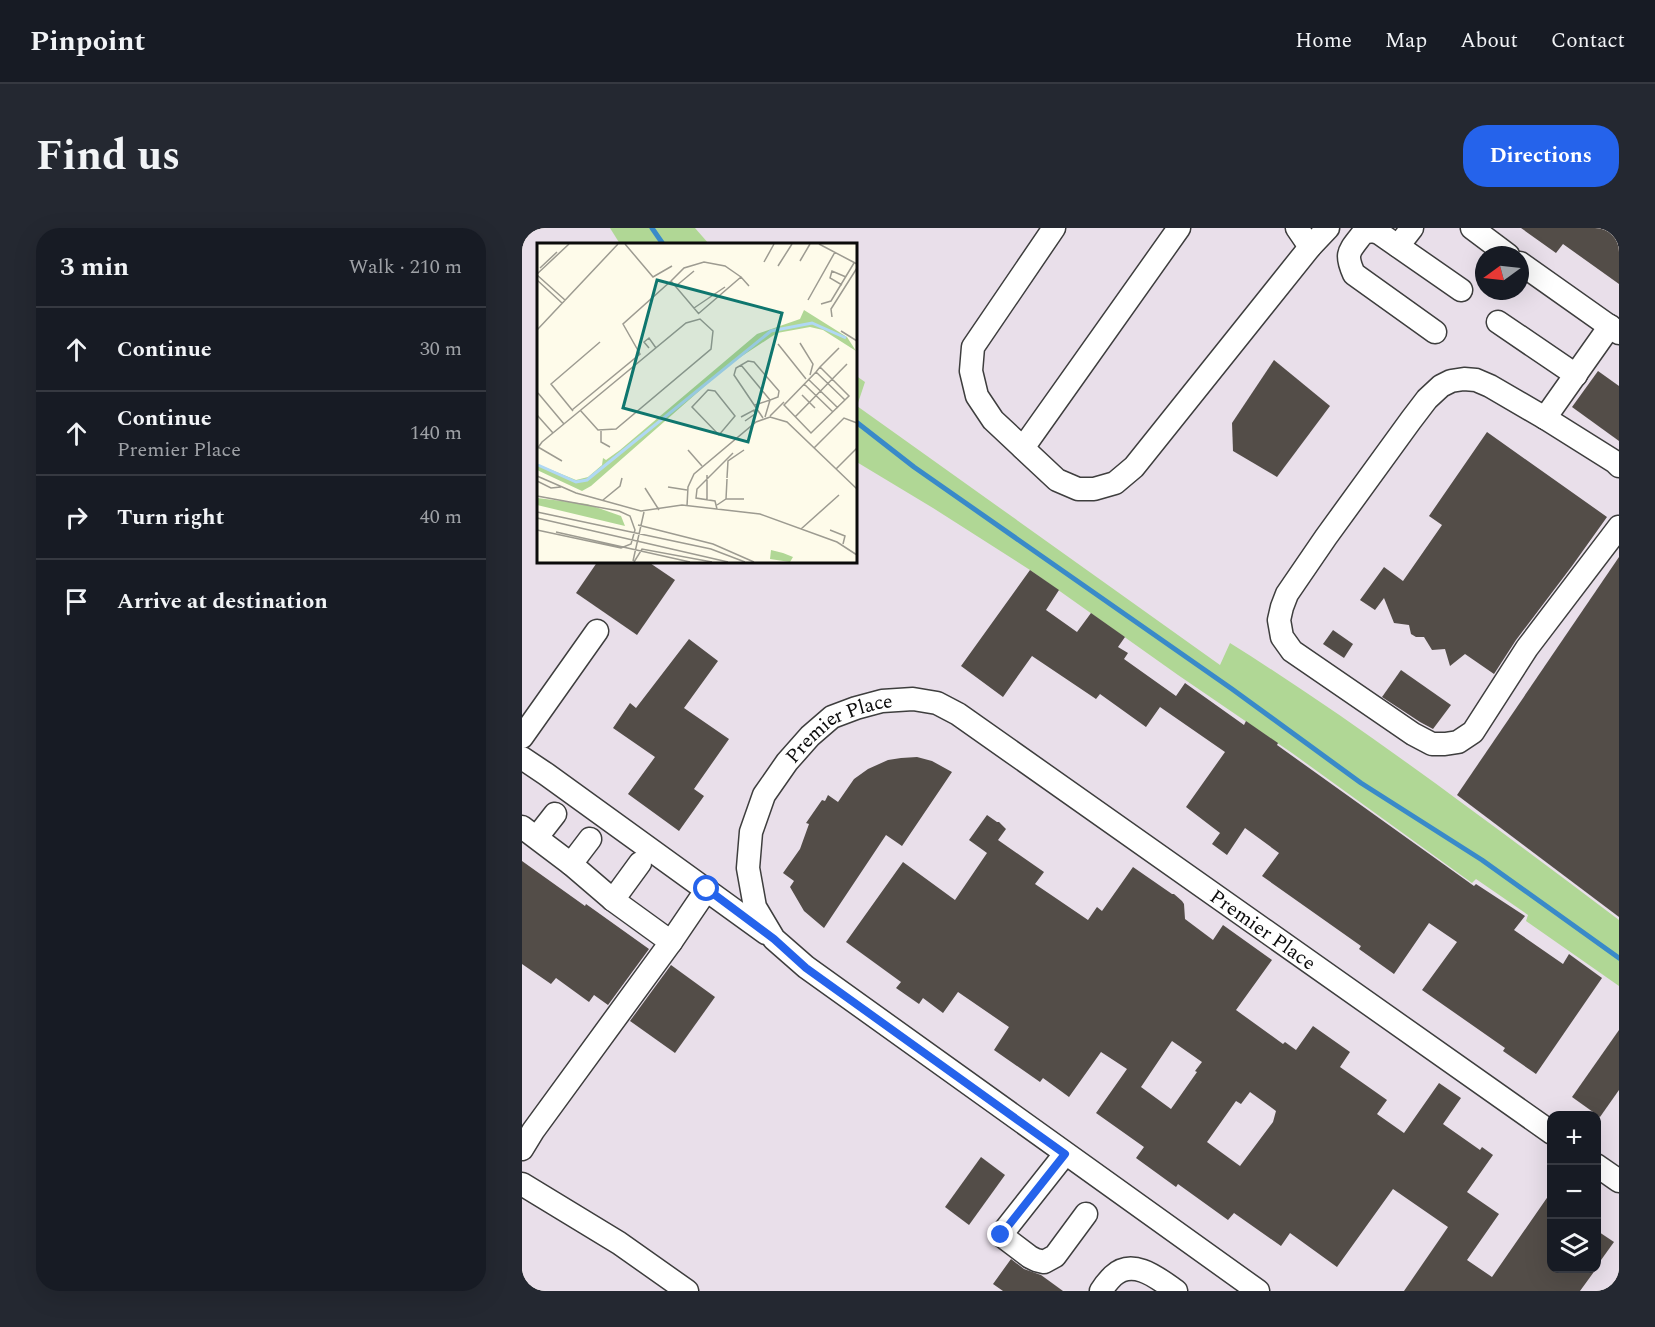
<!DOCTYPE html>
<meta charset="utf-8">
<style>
body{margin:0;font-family:Spectral,serif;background:#242831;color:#f1f3f6}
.controls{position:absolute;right:18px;bottom:18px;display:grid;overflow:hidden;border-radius:12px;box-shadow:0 6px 24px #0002}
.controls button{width:54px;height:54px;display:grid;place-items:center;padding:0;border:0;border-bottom:2px solid #363941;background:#171b24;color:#f1f3f6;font:30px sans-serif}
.compass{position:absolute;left:953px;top:18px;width:54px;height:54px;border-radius:50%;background:#171b24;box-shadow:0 6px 24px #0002;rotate:255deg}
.stop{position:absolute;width:18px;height:18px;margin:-14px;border:4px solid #2563eb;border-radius:50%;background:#fff}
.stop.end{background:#2563eb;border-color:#fff;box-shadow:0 2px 6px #0008}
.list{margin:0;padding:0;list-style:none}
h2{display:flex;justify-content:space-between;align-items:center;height:78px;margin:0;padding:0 24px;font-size:26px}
h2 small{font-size:20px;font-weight:400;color:#9ea1a6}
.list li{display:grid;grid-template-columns:39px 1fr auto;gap:18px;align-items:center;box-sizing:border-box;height:84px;padding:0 24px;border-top:2px solid #363941}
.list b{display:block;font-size:22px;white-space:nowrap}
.list p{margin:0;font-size:20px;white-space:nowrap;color:#9ea1a6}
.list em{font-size:20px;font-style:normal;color:#9ea1a6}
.icon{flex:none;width:33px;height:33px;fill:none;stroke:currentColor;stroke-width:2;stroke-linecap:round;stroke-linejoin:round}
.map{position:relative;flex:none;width:1097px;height:1063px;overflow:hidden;border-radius:24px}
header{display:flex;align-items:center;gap:36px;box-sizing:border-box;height:84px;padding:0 30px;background:#171b24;border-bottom:2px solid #363941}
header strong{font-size:28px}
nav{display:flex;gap:33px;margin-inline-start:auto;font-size:21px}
.intro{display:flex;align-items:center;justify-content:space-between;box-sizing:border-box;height:144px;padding:0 36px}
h1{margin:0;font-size:42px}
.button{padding:15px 27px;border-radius:24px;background:#2563eb;color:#fff;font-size:21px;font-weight:700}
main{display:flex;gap:36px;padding:0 36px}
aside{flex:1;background:#171b24;border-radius:24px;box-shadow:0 6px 24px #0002}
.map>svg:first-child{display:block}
.industrial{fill:#e9dfea;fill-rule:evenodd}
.forest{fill:#b0d795}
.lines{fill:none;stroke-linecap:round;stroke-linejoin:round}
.stream{stroke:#398ac9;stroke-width:5}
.building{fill:#534d48;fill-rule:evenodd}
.minor-casing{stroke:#3e3e3e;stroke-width:25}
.minor{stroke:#fff;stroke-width:22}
.route{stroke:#2563eb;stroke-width:8}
.labels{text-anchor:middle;stroke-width:6;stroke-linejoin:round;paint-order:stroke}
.street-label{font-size:20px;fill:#0b0b0b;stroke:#fff}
.inset-river{fill:none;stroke:#b0d8f4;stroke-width:3}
.inset-road{fill:none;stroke:#9d9b91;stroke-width:1.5}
.view{fill:#0f766e;fill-opacity:0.15;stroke:#0f766e;stroke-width:3}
.inset-edge{fill:none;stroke:#0b0b0b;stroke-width:3}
</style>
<header>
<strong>Pinpoint</strong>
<nav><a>Home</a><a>Map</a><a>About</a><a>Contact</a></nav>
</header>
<div class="intro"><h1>Find us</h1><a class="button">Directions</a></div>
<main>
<aside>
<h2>3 min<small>Walk · 210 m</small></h2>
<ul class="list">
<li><svg class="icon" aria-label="ahead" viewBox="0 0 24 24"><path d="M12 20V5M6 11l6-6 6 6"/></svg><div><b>Continue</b></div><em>30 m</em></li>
<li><svg class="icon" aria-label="ahead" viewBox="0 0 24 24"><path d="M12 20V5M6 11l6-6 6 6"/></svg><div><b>Continue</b><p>Premier Place</p></div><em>140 m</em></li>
<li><svg class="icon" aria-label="right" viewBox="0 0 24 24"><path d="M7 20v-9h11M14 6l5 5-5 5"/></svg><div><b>Turn right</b></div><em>40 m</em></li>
<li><svg class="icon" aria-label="arrive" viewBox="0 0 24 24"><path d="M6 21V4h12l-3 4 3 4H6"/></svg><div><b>Arrive at destination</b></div></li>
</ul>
</aside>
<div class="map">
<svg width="1097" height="1063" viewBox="0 0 1097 1063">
<rect width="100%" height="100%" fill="#fefbea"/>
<!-- industrial -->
<path class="industrial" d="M0,0H1097V1063H0ZM16,16H333V333H16ZM962,27H998V63H962ZM1030,888H1074V1040H1030Z"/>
<!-- forest -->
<g class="forest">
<polygon points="88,0 173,0 187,16 98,16"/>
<path d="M333,147L343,154L335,178L698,437L708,415C842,499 970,597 1097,692V758L1004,693L1006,687L954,651L950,655L770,525L656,447L508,342L411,280L333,233Z"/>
</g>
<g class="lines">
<!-- stream -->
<g class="stream">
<polyline points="130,0 141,16"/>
<polyline points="333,193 392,239 710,461 839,555 960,632 1097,730"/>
</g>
</g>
<!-- building -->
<g class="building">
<polygon points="999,0 1097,0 1097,56 1041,16 1034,25"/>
<polygon points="752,132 808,178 755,249 711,223 710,195"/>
<polygon points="1076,143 1097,158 1097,213 1050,179"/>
<polygon points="965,204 1085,289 1050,338 994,412 972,446 943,426 928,438 923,421 910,422 902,409 894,409 889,406 887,397 872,395 862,370 853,382 838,372 862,339 881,353 920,297 907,288"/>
<polygon points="1097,329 1097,689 935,567"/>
<polygon points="76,333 125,333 153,352 115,407 54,365"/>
<polygon points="508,342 537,362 524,382 555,404 569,385 603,409 596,419 606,425 602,431 654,468 663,455 722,497 724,493 756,515 755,517 952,658 954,656 1003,688 992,702 1041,736 1047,726 1080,750 1014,846 981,823 983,820 900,762 935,714 907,695 872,746 837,721 839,718 740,648 757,625 723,600 705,627 690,616 698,605 664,579 703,524 638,479 624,499 578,466 574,471 510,428 481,469 439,438"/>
<polygon points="811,402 831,416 822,430 801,416"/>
<polygon points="167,411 196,433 162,480 207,511 172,561 182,568 157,603 106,566 133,529 91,500 108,475 114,480"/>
<polygon points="879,442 929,477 911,501 898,494 860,469"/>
<polygon points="395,529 410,533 430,544 380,618 364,607 302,700 282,683 268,659 272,653 261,645 278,621 287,596 284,595 300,572 303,573 306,567 316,574 332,551 346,541 366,532 379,530"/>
<path d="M465,587L475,594H477L484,601L476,612L522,644L513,656L566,692L575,679L580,683L611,639L650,666H652L660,673L662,676L663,691L691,712L701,697L750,732L714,782L761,816L763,814L774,822L791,798L828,824L818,839L865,872L855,886L882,905L917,855L939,870L921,896L958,922L960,919L971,927L945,964L977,986L945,1032L970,1049L1029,964V1041H1074L1058,1063H882L926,999L871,961L815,1039L768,1005L759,1018L712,985L706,992L656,956L654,959L614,930L622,919L574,885L605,841L579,824L547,869L521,850L518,854L472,822L487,799L436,764L421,785L401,770L397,776L374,760L379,754L324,714L381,634L433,672L465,625L447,612ZM650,813L680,834L673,843L675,844L649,881L619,859ZM728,864L754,883L751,894L718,938L685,914L714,873L719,876Z"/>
<polygon points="0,633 63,678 64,676 127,721 86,777 72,767 67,774 34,750 29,756 0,736"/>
<polygon points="149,737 193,769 153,825 108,793"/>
<polygon points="1097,802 1097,862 1078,889 1050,869"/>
<polygon points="459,929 483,947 447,997 423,979"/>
<polygon points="1074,1002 1092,1014 1074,1039"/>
<polygon points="489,1031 502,1041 519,1047 541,1063 481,1063 471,1056"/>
</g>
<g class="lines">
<defs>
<g id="minor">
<polyline points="532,0 451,119 449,143 455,168 471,192 535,252 556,261 572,261 593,255 612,239 788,19 806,0"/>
<polyline points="775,0 788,19"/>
<polyline points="950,0 986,27"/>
<polyline points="876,18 890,0"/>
<polyline points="998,35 1097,105"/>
<polyline points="976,94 1054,147"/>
<path d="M913,104L832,46C822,24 828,23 841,5L850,3L857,5L939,62"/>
<polyline points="1023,190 1088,98"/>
<polyline points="501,220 657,0"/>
<polyline points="1097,238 1093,234 1023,190 968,158 954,152 942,151 929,153 919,158 905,171 889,192 804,309 765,366 760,379 757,392 760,409 770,423 891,506 910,516 923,516 936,514 951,504 1005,420 1097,299"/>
<polyline points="0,509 75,403"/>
<polyline points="0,530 24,546 244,705"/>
<polyline points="0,599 49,636 91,672 149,714"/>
<polyline points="15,609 33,586"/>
<polyline points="49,636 68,611"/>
<polyline points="91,672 118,635"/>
<polyline points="0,921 11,903 149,714 185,661"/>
<polyline points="543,926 479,1007 508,1029 514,1032 522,1034 533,1028 564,986"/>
<polyline points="1074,937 1097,953"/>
<polyline points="0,956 97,1015 165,1063"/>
<path d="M579,1063C582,1058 586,1053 591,1048C611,1029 637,1051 654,1063"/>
<path id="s1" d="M736,1063L284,739L252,711L233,679L226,640L229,604L242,567L265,534L288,508L310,489L334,480L360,473L391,471L415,475L436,486L1030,905"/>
</g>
</defs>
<!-- minor casing -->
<use href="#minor" class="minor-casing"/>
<!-- minor -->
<use href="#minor" class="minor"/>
</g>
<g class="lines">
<!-- route -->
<polyline class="route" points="185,661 252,711 284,740 543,926 479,1007"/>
</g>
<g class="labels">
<!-- street labels -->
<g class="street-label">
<text dy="7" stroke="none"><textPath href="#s1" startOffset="856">Premier Place</textPath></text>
<text dy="7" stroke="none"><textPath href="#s1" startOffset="1360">Premier Place</textPath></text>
</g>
</g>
<!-- overview -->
<g transform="translate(15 15)">
<rect width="320" height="320" fill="#fefbea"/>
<path d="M267,67L310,94L319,108L286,87L273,84L240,90L193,121L54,243L45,248L0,227V221L39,237L51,234L65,222L66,215L69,217L83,207L220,91L263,76ZM0,255L50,261L84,273L88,283L0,262ZM234,307L246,310L256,314L253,319L233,316Z" fill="#b0d795"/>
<path class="inset-river" d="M1,222L39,239L50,237L234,88L275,80L309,95"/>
<path class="inset-road" d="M88,1L116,34L135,23M282,1L320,21M263,18L273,1M227,19L237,1M241,23L255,1M3,25L20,9M0,31L32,1M0,32L28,57M0,37L25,60M134,38L147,25L167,19L188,23L204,34M305,42L293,35L295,28L309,34M139,43L157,28M271,57L298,9M284,61L294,58L317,20M157,65L188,44M161,71L204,34L212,43M295,74L294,66L320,25M0,87L81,1M304,88L320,98M263,100L276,121L273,132M241,101L269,136M112,105L107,99L112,95L119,105M204,122L233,157L218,162M283,124L312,153L274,190L247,162L279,129L283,124L302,105M279,129L308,157M271,136L301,165M267,141L296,169M171,147L178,148L198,173L182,192L155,164ZM1,150L27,181M265,152L278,165M35,167L103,111L86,81L134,38L162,71M36,168L14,141L63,99M0,172L16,190M233,173L247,159M204,174L217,167L218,171L208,178M258,174L310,121M226,175L197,132L199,125L211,118L217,119L242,148L241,154L233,157L228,174M64,188V199L73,204M1,204L25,218M277,205L307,175L320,180M0,206L5,199L39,171L149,80L163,76L176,88L174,106L79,186L61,187L43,167M151,207L165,223M299,226L320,205M0,233L39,250L104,268L145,262L223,271L300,299L320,312M190,235L191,218L207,207M0,238L14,245L24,244M131,244L150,247M108,245L122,267M0,253L82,268L93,273L98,287L94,301L84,305L0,287M189,256L190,236M66,257L83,243L85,235M170,257V232M180,262L189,256H207M150,263L151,244L157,231L219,179L233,174L250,179L320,246M180,266L178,258L159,255L160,246L196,210M0,269L174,306L208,319M0,275L191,319M101,282L176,301L217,319M264,286L302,252M293,287L308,293L306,301M19,289L153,319M96,318L107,269M97,319L105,306L175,319"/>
<path class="view" d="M120,37L245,70L211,199L86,165Z"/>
<rect width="320" height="320" class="inset-edge"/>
</g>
</svg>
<div class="controls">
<button>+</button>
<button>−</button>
<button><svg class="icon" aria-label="layers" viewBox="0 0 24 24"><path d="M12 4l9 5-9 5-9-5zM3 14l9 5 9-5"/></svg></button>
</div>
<svg class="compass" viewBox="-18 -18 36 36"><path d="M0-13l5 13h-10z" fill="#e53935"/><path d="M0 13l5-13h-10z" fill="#9ea1a6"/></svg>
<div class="stop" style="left:185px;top:661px"></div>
<div class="stop end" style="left:479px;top:1007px"></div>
</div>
</main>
